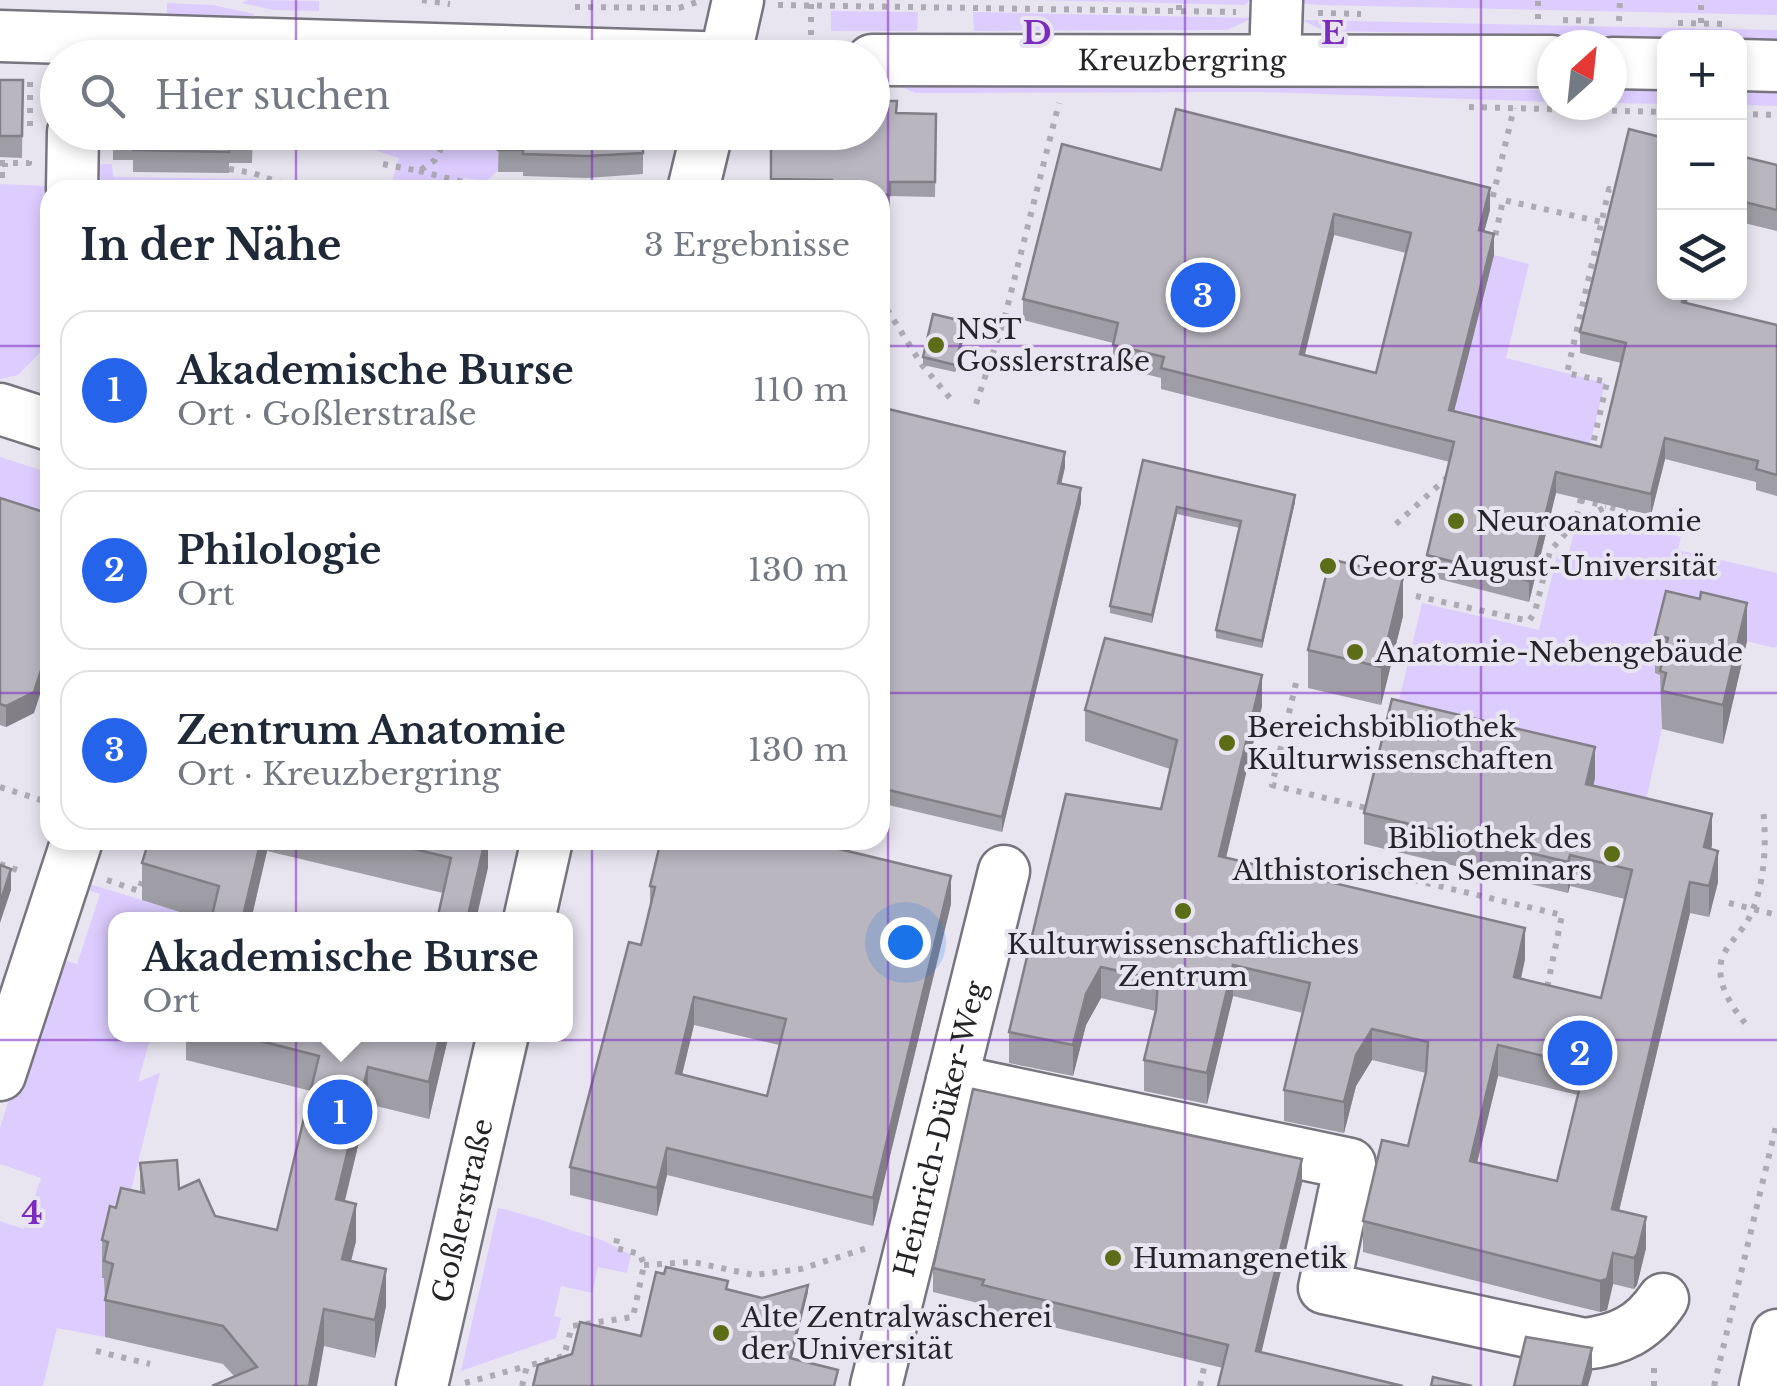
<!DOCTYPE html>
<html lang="de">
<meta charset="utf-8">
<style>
body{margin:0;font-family:"Libre Baskerville",serif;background:#f2f2f3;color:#1f2937}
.controls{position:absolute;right:30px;top:30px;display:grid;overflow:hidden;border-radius:20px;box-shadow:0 5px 15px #0003}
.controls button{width:90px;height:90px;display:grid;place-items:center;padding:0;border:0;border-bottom:2px solid #e0e1e3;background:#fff;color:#1f2937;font:50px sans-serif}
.compass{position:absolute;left:1537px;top:30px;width:90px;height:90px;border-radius:50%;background:#fff;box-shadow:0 5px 15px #0003;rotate:27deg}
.you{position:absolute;left:905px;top:942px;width:35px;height:35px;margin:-25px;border:8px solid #fff;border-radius:50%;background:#1a73e8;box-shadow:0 0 0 15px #1a73e833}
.badge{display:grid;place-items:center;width:65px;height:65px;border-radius:50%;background:#2563eb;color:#fff;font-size:32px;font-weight:700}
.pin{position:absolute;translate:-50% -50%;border:5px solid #fff;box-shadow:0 2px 10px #0006}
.popup{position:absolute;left:108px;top:912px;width:465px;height:130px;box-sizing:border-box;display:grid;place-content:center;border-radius:20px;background:#fff;filter:drop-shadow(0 2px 8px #0005);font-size:32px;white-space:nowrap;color:#747a83}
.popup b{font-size:38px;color:#1f2937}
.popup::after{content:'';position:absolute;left:50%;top:100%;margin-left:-20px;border:20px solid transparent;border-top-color:#fff}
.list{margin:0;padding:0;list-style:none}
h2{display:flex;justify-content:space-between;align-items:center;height:130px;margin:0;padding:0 40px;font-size:42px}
h2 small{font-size:32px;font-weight:400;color:#747a83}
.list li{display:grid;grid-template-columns:65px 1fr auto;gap:30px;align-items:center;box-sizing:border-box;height:160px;margin:0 20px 20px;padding:0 20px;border:2px solid #e0e1e3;border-radius:30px}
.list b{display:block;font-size:38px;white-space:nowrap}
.list p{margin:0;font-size:32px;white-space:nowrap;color:#747a83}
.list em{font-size:32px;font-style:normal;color:#747a83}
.icon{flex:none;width:55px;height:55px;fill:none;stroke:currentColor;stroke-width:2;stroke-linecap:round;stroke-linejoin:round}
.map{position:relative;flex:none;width:1777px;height:1386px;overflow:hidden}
.search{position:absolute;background:#fff;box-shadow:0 5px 15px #0003;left:40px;top:40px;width:850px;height:110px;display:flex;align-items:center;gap:25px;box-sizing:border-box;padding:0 35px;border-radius:55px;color:#747a83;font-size:38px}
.panel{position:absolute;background:#fff;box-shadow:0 5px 15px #0003;left:40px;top:180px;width:850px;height:670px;border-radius:30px}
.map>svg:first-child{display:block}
.green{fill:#ddcdff}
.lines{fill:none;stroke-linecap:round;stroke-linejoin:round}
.minor-casing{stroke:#78757f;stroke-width:55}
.path{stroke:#adaab3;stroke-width:6;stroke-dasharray:5 8;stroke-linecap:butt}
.minor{stroke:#fff;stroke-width:50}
.wall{fill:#9f9da5;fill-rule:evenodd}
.shaded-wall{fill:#827f86}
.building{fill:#b9b6c0;stroke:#827f86;stroke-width:2.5;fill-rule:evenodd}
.grid{fill:none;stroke:#7b2cbf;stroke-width:2.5;stroke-opacity:0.55}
.poi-dot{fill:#5c6c17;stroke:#e8e5f0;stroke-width:4}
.labels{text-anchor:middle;stroke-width:8;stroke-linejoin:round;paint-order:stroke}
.street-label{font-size:28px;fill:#252428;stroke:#e8e5f0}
.poi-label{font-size:28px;fill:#252428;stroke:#e8e5f0;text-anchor:start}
.grid-label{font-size:32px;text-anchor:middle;font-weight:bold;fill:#7b2cbf;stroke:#e8e5f0;stroke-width:8;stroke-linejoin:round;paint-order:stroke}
</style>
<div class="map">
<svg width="1777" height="1386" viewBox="0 0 1777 1386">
<rect width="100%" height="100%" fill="#e8e5f0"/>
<!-- green -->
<g class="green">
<polygon points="249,0 319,1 319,11 274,10 241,3"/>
<polygon points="1037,0 1250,0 1245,5"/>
<polygon points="1302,0 1777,0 1777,15 1318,5 1302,3"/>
<polygon points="167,3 213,5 254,14 254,18 167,14"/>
<polygon points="831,11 918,12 917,31 831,31"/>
<polygon points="973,12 1253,18 1227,30 974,31"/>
<polygon points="1302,20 1777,30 1777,41 1740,40 1740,38 1324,31"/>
<polygon points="890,82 1552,90 1552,102 1260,92 915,93"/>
<polygon points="1612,90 1664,91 1664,104 1612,103"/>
<polygon points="1740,92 1777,93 1777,106 1740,105"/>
<polygon points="321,133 499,133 498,171 486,181 464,178 459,190 416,189 392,181 399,158"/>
<polygon points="112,164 113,177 255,179 270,183 267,190 94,190 93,165"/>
<polygon points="0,184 45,186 43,350 18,375 0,379"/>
<polygon points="1494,255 1529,264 1506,358 1605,383 1585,464 1454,463 1430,457"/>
<polygon points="0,457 50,473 50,533 0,517"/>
<polygon points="1609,521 1681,537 1678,550 1777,573 1777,646 1774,648 1702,630 1668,676 1661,709 1666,711 1640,827 1584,821 1594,778 1392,730 1422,603 1539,630 1557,555 1568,557 1574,531"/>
<polygon points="206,840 184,919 115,920 115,1034 151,1035 138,1082 160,1073 129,1199 102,1277 108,1280 113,1301 105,1337 57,1328 43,1386 0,1386 0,1221 24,1229 41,1178 0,1164 0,1128 54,957 77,964 100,894 78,886 80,881 174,910"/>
<path d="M498,1208C532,1215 563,1228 596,1238C609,1241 617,1250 631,1254L627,1273L598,1267L592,1293L561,1286L554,1316L561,1318L556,1338L461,1371Z"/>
</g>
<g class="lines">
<defs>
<g id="minor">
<polyline points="0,36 734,58"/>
<polyline points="725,58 738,0"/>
<path id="s1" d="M872,60L1552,61"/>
<polyline points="1275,60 1277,0"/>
<polyline points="1612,63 1664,64"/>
<polyline points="1740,65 1777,66"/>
<polyline points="72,190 73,132"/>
<polyline points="693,190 707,132"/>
<polyline points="0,409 50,425"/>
<polyline points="529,920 547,840"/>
<polyline points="0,1075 77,840"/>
<path d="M952,1080L1350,1164L1324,1288L1584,1344C1619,1340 1643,1329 1663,1299"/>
<path id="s2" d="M422,1386L503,1034"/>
<path id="s3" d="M876,1386L1004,871"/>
<polyline points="1765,1386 1777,1335"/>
</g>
</defs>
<!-- minor casing -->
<use href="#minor" class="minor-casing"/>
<!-- path -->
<g class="path">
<polyline points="422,0 450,4"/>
<polyline points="811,4 811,58"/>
<polyline points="778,5 1236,12"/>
<polyline points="575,7 679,8 697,2"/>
<polyline points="1179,10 1179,0"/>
<polyline points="1318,13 1361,14"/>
<polyline points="1538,19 1538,0"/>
<polyline points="1563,20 1601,21"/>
<polyline points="1619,21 1620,0"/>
<polyline points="1678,23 1726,24"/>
<polyline points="1701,23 1701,0"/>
<polyline points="1469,107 1664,112"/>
<polyline points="1740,114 1777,115"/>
<polyline points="30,126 30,82"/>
<polyline points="304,139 306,132"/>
<polyline points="0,163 29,163 29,158"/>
<polyline points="383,164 419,171 435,160 450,132"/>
<polyline points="229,169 253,173 289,186"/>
<polyline points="419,171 479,186 614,190"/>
<polyline points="0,175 5,175 5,163"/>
<polyline points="1483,204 1492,200 1514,108"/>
<polyline points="1488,241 1494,242 1503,200 1602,222"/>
<polyline points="880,298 922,365 950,398"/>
<polyline points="976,404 1004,320 1059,103"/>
<polyline points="1591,453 1607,382 1567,373 1609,189 1618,191"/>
<polyline points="1580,500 1606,506"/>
<polyline points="1576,523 1607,506 1683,529"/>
<polyline points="1396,524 1451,474"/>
<polyline points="1416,596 1529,621 1535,612 1550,551 1575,523 1582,494"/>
<polyline points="1296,683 1272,785 1366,808"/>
<polyline points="0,787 50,803"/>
<polyline points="0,864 23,872"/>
<polyline points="1388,874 1562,915 1546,993"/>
<polyline points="107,880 139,891 143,878"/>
<polyline points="1729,903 1777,915"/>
<path d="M1745,1023C1731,1006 1715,981 1722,958C1728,943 1742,932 1749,918C1765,886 1767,843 1763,809"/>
<polyline points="644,1265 693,1262 754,1275 801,1269 867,1248"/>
<polyline points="96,1351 150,1364"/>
<polyline points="465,1383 527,1366"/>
<polyline points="522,1386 527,1366 564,1356 572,1326 633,1317 644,1265 640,1254 615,1248 619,1231"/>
<polyline points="1200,1386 1205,1363"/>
<polyline points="1654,1386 1654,1362"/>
<polyline points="1714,1386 1777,1122"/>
</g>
<!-- minor -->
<use href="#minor" class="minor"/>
</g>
<!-- wall -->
<g class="wall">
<polygon points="0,80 23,80 22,158 0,157"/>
<polygon points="936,114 935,197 890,196 890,209 880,209 880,190 771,190 771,138 812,138"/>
<polygon points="113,132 253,132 252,163 229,163 229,173 133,172 133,160 113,160"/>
<polygon points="499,132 643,132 643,174 587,178 523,176 523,172 498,172"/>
<polygon points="1740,156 1777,165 1777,231 1740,222"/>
<path d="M1161,170L1490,210L1484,232L1494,255L1454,411L1601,447L1621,363L1580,353V332L1664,292H1689L1687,303L1777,325V496L1756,490V482L1665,459L1651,515L1556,493L1529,602L1427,576V555L1450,462L1161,389V378L1113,366V343L1023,320V299ZM1334,235L1406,253L1376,373L1304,355Z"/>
<polygon points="966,329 955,372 923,365 923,357"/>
<polygon points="880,407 1065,467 1061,484 1081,503 1002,832 880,803"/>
<polygon points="1143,460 1295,502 1262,648 1216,638 1216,630 1240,528 1177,514 1152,623 1110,613 1110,606"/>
<polygon points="0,498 34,713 6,727 0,725"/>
<polygon points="1403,616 1381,705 1308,688 1308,650"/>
<polygon points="1655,635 1747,641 1723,744 1662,729 1660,675 1655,673"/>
<path d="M1262,706L1226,858L1525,959L1521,979L1601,998L1625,899L1570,886L1568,893L1364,844V813L1595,778L1593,786L1712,845L1711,849L1718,882L1711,910L1709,917L1690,913L1619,1211L1646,1248L1637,1285L1634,1289L1613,1284L1607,1310L1600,1312L1551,1300L1363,1252V1221L1408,1146L1426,1073L1372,1060L1356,1086L1344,1133L1284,1121V1090L1303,1013L1233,996L1207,1104L1144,1091V1060L1156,1011L1101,998L1086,1025L1073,1076L1009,1063V1032L1161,809L1170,769L1085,741V710ZM1498,1076L1578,1095L1557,1181L1477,1162Z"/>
<polygon points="149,840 488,840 488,868 443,893 267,851 251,920 205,920 142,900 142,863"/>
<path d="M650,886L951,904L873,1226L667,1175L657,1216L570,1195V1167L641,945L650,907ZM694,1025L779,1045L767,1096L682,1074Z"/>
<polygon points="186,1034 449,1034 429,1119 368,1104 345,1201 356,1241 351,1261 386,1306 375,1358 324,1346 234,1376 223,1364 105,1337 105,1299 104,1278 102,1278 102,1240 116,1208 140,1192 140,1163 179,1189 215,1216 277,1230 311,1091 186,1060"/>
<polygon points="1302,1183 1261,1352 1223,1368 982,1310 982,1304 933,1292 933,1268"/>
</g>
<!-- shaded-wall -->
<g class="shaded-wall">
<polygon points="1490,188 1490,210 1479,251 1479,230"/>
<polygon points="1334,214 1334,235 1300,375 1300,354"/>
<polygon points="1494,234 1494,255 1449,431 1449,410"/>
<polygon points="1684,292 1689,292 1682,323 1682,302"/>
<polygon points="966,322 966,329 955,372 955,365"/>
<polygon points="1665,438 1665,459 1651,515 1651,494"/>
<polygon points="1065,452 1065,467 1058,498 1058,483"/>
<polygon points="1556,472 1556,493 1529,602 1529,581"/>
<polygon points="1081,488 1081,503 1002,832 1002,817"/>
<polygon points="1295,495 1295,502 1262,648 1262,641"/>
<polygon points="1177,507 1177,514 1152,623 1152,615"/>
<polygon points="1403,577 1403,616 1381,705 1381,667"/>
<polygon points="1747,603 1747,641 1723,744 1723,705"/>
<polygon points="50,643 50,664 34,713 6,727 6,706"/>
<polygon points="1262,675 1262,706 1219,887 1219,856"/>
<polygon points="1595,747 1595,778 1586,815 1586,784"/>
<polygon points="1712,814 1712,845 1704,878 1704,847"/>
<polygon points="261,840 267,840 267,851 251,920 242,920"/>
<polygon points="485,840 488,840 488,868 476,920 467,920"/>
<polygon points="1718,851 1718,882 1709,917 1709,886"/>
<polygon points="1570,855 1570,886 1568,893 1568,862"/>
<polygon points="11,869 11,890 0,923 0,903"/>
<polygon points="951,876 951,904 873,1226 873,1198"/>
<polygon points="1690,882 1690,913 1612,1240 1612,1209"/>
<polygon points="1525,928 1525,959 1514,1008 1514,977"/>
<polygon points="1233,965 1233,996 1207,1104 1207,1073"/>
<polygon points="1101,967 1101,998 1086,1025 1073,1076 1073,1045 1086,994"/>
<polygon points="694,997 694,1025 676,1100 676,1073"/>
<polygon points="1372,1029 1372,1060 1356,1086 1344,1133 1344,1102 1356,1055"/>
<polygon points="440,1034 449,1034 429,1119 429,1082"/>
<polygon points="1498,1045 1498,1076 1470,1192 1470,1161"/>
<polygon points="368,1067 368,1104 336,1236 336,1199"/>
<polygon points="667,1148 667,1175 657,1216 657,1188"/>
<polygon points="1302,1159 1302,1183 1256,1375 1256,1351"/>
<polygon points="356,1204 356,1241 342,1296 342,1259"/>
<polygon points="1646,1217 1646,1248 1637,1285 1634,1289 1634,1258"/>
<polygon points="1613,1253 1613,1284 1607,1310 1600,1312 1600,1281"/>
<polygon points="386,1269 386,1306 375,1358 375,1320"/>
<polygon points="808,1285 808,1292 790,1366 790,1358"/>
<polygon points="324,1309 324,1346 317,1386 309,1386"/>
<polygon points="1592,1348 1592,1372 1588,1386 1582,1386"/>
</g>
<!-- building -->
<g class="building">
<polygon points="0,80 23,80 22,136 0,136"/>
<polygon points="872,101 897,101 896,113 936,114 935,182 890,182 890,195 880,194 880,190 832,190 832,180 771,179 771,138 812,138 812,132 872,132"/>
<path d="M1176,109L1490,188L1479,230L1494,234L1449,410L1601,447L1626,343L1580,332L1629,129L1664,138V292H1684L1682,302L1777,325V475L1756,469L1758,461L1665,438L1651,494L1556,472L1529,581L1427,555L1454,442L1161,368L1164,357L1113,345L1118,323L1023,299L1062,144L1161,170ZM1334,214L1411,233L1376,373L1300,354Z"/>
<polygon points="113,132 252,132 252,142 229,141 229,152 133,150 133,138 113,138"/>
<polygon points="499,132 643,132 643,153 587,156 523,154 523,150 498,150"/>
<polygon points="1740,156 1777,165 1777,210 1740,201"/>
<polygon points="933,314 966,322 955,365 923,357"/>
<polygon points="880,407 1065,452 1058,483 1081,488 1002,817 880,788"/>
<polygon points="1143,460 1295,495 1262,641 1216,630 1241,521 1177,507 1152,615 1110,606"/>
<polygon points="0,498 50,514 50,643 34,692 6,706 0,704"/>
<polygon points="1330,559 1403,577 1381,667 1308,650"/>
<polygon points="1666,591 1700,599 1701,592 1747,603 1723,705 1662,691 1666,673 1660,671 1668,638 1655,635"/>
<path d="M1105,638L1262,675L1219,856L1525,928L1514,977L1601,998L1632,870L1570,855L1568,862L1364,813L1392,699L1595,747L1586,784L1712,814L1704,847L1718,851L1711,879L1709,886L1690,882L1612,1209L1646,1217L1637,1254L1634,1258L1613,1253L1607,1279L1600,1281L1363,1221L1382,1140L1408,1146L1426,1072L1428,1042L1372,1029L1356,1055L1344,1102L1284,1090L1310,983L1233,965L1207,1073L1144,1060L1156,1010L1158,980L1101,967L1086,994L1073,1045L1009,1032L1066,794L1161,809L1177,740L1085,710ZM1498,1045L1585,1066L1557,1181L1470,1161Z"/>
<polygon points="149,840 261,840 242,920 211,920 219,886 142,863"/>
<polygon points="378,840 485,840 467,920 437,920 451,858"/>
<path d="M661,840H802L951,876L873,1198L667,1148L657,1188L570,1167L629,942L641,945L655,887L650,886ZM694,997L786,1019L767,1096L676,1073Z"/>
<polygon points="0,865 11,869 0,903"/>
<polygon points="233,1034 440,1034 429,1082 368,1067 336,1199 356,1204 342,1259 386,1269 375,1320 324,1309 309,1386 212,1386 257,1367 223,1326 105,1300 113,1264 104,1261 108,1242 102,1240 110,1206 116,1208 121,1188 144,1193 140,1163 177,1160 179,1189 199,1180 215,1216 277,1230 319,1056"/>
<polygon points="973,1089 1302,1159 1256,1351 1403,1386 1218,1386 1228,1345 982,1285 984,1280 933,1268"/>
<polygon points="666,1267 728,1281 726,1289 762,1298 808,1285 790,1358 838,1370 834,1386 533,1386 538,1365 572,1354 580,1322 641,1336 656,1272 664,1274"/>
<polygon points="1526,1337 1592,1348 1582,1386 1514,1386"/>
<polygon points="1433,1377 1472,1386 1431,1386"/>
</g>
<!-- grid -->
<path class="grid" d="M296,0V58M592,0V58M888,0V1386M1185,0V1386M1481,0V1386M296,132V190M592,132V190M0,346H50M880,346H1777M0,693H50M880,693H1777M296,840V1386M592,840V1386M0,1040H1777"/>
<!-- markers -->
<g class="poi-dot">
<circle cx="936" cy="345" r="10"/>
<circle cx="1456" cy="521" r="10"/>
<circle cx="1328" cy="566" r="10"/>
<circle cx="1355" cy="652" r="10"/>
<circle cx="1227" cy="743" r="10"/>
<circle cx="1612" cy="854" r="10"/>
<circle cx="1183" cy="911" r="10"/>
<circle cx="1113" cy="1258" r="10"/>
<circle cx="721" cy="1333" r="10"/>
</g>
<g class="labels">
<!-- street labels -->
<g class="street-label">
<text dy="10" stroke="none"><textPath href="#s1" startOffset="310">Kreuzbergring</textPath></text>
<text dy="10" stroke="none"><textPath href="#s3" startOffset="265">Heinrich-Düker-Weg</textPath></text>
<text dy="10" stroke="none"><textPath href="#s2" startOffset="180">Goßlerstraße</textPath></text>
</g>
<!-- poi labels -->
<g class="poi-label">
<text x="956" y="339">NST<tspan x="956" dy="32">Gosslerstraße</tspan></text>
<text x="1476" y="531">Neuroanatomie</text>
<text x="1348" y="576">Georg-August-Universität</text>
<text x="1375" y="662">Anatomie-Nebengebäude</text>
<text x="1247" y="737">Bereichsbibliothek<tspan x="1247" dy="32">Kulturwissenschaften</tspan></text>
<text x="1592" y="848" text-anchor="end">Bibliothek des<tspan x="1592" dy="32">Althistorischen Seminars</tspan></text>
<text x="1183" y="954" text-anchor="middle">Kulturwissenschaftliches<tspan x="1183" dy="32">Zentrum</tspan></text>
<text x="1133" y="1268">Humangenetik</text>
<text x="741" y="1327">Alte Zentralwäscherei<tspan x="741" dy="32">der Universität</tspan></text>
</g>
</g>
<g class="grid-label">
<text x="1037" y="44">D</text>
<text x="1333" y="44">E</text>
<text x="32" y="1224">4</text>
</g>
</svg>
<div class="controls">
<button>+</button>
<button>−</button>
<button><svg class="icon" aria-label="layers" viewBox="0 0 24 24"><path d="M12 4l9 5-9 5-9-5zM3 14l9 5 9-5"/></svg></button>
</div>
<svg class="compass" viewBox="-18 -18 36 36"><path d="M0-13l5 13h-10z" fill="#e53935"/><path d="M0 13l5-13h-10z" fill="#747a83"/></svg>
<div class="you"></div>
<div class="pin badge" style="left:340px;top:1112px">1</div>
<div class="popup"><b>Akademische Burse</b>Ort</div>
<div class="pin badge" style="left:1580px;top:1053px">2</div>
<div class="pin badge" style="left:1203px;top:295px">3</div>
<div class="search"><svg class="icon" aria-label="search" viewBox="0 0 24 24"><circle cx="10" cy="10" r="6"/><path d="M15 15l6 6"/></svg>Hier suchen</div>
<section class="panel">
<h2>In der Nähe<small>3 Ergebnisse</small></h2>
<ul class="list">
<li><span class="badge">1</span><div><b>Akademische Burse</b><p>Ort · Goßlerstraße</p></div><em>110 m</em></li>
<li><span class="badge">2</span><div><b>Philologie</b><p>Ort</p></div><em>130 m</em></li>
<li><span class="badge">3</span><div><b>Zentrum Anatomie</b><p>Ort · Kreuzbergring</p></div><em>130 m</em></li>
</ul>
</section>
</div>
